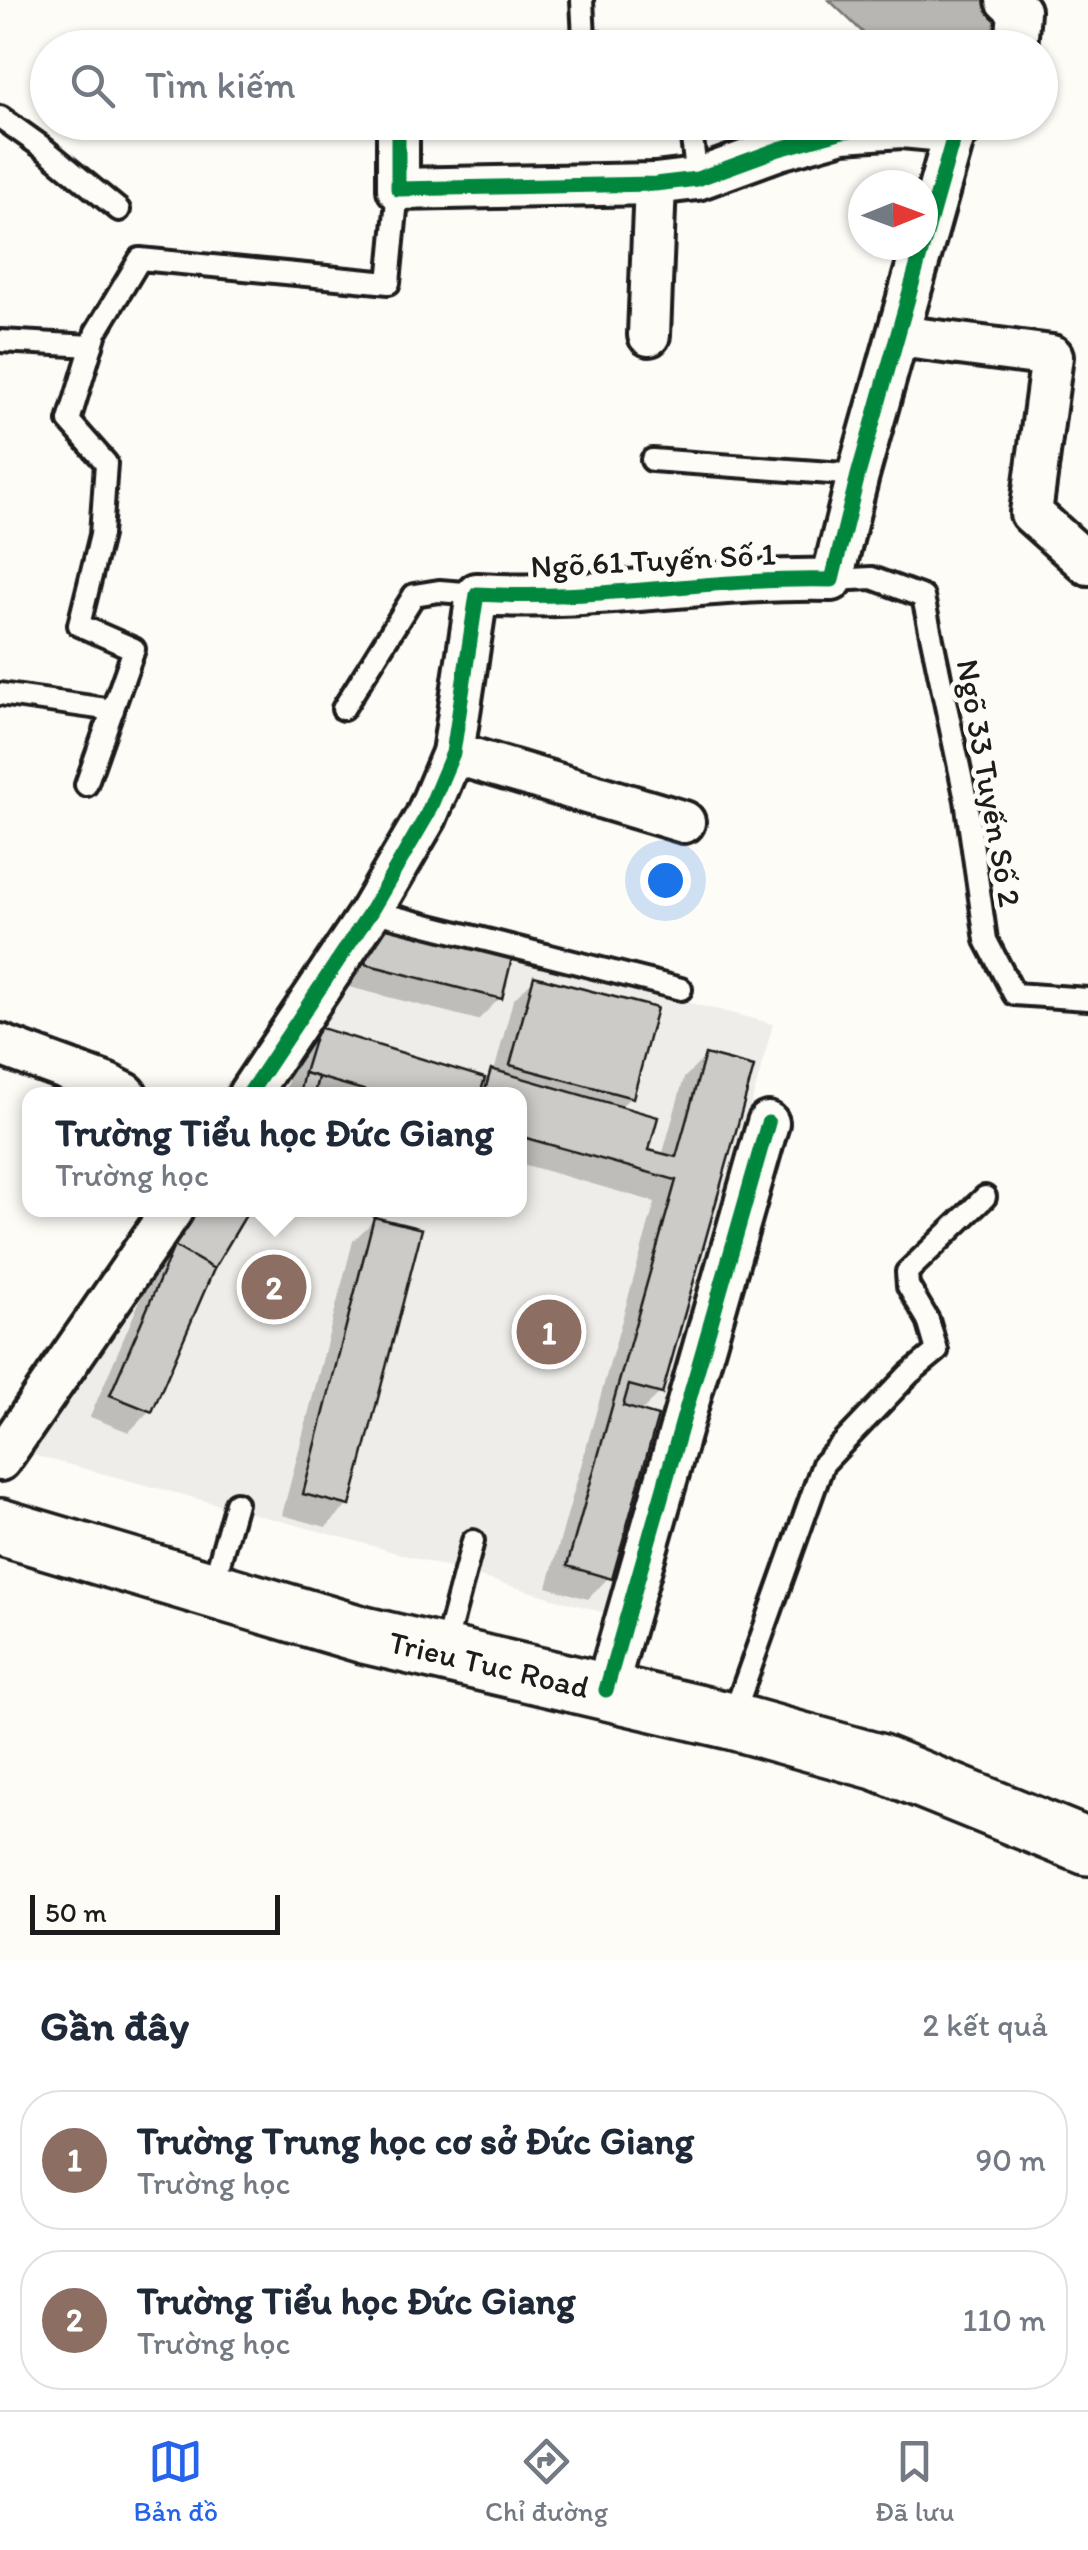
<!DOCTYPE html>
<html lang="vi">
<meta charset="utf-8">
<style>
body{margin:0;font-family:Itim,sans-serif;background:#f2f2f3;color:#1f2937}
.compass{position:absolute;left:848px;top:170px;width:90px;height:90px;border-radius:50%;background:#fff;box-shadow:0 2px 8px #0004;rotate:89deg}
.scale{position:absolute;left:30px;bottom:25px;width:250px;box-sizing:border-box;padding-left:10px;border:5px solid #1c1c1c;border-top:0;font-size:28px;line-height:35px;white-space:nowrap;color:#1c1c1c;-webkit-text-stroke:8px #fdfcf7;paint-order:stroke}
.you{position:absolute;left:665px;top:880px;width:35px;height:35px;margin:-25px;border:8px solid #fff;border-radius:50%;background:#1a73e8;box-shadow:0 0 0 15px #1a73e833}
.badge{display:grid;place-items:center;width:65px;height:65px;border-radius:50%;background:#2563eb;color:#fff;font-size:32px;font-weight:700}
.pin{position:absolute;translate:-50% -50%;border:5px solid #fff;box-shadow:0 2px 10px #0006}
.popup{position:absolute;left:22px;top:1087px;width:505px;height:130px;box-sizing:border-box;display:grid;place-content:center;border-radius:20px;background:#fff;filter:drop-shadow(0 2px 8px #0005);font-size:32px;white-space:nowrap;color:#747a83}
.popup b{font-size:38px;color:#1f2937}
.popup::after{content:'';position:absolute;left:50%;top:100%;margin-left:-20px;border:20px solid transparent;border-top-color:#fff}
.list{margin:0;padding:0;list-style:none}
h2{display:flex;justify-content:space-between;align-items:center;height:130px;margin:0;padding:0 40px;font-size:42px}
h2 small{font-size:32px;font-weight:400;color:#747a83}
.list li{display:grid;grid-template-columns:65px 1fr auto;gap:30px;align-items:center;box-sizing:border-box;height:140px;margin:0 20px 20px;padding:0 20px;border:2px solid #e0e1e3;border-radius:40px}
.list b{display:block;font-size:38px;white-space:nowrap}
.list p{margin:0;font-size:32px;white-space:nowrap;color:#747a83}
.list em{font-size:32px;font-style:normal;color:#747a83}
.icon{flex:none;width:55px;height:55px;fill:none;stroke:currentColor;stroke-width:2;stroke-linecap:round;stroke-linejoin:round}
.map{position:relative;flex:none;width:1088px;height:1960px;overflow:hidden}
.search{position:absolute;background:#fff;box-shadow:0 2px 8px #0004;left:30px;right:30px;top:30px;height:110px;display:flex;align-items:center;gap:25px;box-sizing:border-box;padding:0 35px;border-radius:55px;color:#747a83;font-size:38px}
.sheet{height:450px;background:#fff}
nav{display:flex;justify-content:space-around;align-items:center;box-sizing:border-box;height:140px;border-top:2px solid #e0e1e3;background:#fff;font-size:28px;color:#747a83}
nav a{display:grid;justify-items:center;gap:5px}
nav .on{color:#2563eb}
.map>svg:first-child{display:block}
.built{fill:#eeede9}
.water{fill:#b7b6b2;stroke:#797876;stroke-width:2.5}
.shadow{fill:#0003}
.building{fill:#cccbc8;stroke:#1c1c1c;stroke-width:2.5}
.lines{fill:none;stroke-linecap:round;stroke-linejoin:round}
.lane-casing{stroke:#1c1c1c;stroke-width:28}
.street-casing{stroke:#1c1c1c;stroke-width:48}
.primary-casing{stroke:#1c1c1c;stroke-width:62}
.lane{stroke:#fdfcf7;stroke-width:20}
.street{stroke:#fdfcf7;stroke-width:40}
.primary{stroke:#fdfcf7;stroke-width:55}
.cycleway-casing{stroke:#fdfcf7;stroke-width:21}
.cycleway{stroke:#00873e;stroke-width:15}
.labels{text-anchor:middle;stroke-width:10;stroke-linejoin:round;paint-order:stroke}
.street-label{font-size:32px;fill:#1c1c1c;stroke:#fdfcf7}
</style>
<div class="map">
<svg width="1088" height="1960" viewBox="0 0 1088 1960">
<rect width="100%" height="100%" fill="#fdfcf7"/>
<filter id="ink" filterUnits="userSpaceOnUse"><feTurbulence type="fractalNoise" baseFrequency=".01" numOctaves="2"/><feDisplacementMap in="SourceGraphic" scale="20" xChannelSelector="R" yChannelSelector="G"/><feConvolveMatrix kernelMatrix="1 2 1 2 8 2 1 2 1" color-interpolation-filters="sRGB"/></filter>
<g filter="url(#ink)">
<!-- built -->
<polygon class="built" points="376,923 773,1024 612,1615 352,1540 18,1451 181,1210 519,1210 519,1094 260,1094"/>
<!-- water -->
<polygon class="water" points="829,0 987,0 1004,17 997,47 878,47"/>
<!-- shadow -->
<g class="shadow">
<polygon points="376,926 500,998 478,1020 345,986 355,948"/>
<polygon points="535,978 631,1097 619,1108 646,1151 662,1156 684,1078 706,1056 660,1393 639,1413 609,1577 588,1599 547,1587 655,1202 519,1163 519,1094 284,1094 297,1052 318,1030 484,1080 494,1072 513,1000"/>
<polygon points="189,1210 247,1210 212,1268 150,1410 129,1432 90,1417 153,1270"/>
<polygon points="375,1219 348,1505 326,1527 282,1515 353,1241"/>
</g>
<!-- building -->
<g class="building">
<polygon points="376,923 512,958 502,999 365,964"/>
<polygon points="534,976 657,1008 633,1098 510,1065"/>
<polygon points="318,1027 485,1078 480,1094 377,1094 304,1073"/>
<polygon points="705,1054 754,1067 662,1394 629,1385 623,1406 658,1416 612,1579 567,1566 676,1180 519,1136 519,1094 484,1094 491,1069 658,1117 649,1150 676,1157"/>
<polygon points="304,1073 318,1077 314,1094 299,1094"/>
<polygon points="196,1210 249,1210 214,1269 174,1246"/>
<polygon points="374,1217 422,1229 350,1506 303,1494"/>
<polygon points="174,1246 214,1269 152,1412 110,1395"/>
</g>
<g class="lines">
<defs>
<g id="lane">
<polyline points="582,0 584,39 615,48"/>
<polyline points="0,117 42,147 119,210"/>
<polyline points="690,122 697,179"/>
<polyline points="0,341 92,346"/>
<polyline points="652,460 858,475"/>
<polyline points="832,580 872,578 923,597 966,800 986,940 1014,994 1088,999"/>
<polyline points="0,694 113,710"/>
<polyline points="343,709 414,595 439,591 477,594"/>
<polyline points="86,785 134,649 79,625 101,535 106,463 69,421 96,332 140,259 389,283 398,189"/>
<polyline points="371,911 681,989"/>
<polyline points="212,1588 236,1503"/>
<polyline points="444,1651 473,1541"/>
<polyline points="732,1719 823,1464 909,1374 937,1351 928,1320 908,1286 907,1272 985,1197"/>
</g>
<g id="street">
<polyline points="1007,0 1019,11 1016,48"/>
<polyline points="398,122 398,189 655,184 697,179 779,149 843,131 902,127 955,132"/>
<polyline points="649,335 655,184"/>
<polyline points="898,336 1052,356 1031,513 1088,564"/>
<polyline points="453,753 684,822"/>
<polyline points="0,1045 106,1084 126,1094"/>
<path d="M249,1094L371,911L426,817L453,753L477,594C595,602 714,577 832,580L858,475L955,132L969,122"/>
<polyline points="0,1460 172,1210"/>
<polyline points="606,1690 768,1123"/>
</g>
<g id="primary">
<path id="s1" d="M0,1527L364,1635L731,1721L878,1762L1088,1847"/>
</g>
</defs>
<!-- lane casing -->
<use href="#lane" class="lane-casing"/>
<!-- street casing -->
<use href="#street" class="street-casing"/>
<!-- primary casing -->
<use href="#primary" class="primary-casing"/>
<!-- lane -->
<use href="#lane" class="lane"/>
<!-- street -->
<use href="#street" class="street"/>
<!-- primary -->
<use href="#primary" class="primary"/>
<defs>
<g id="cycleway">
<polyline points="398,122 398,189 655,184 697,179 779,149 843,131 902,127 955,132"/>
<path d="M249,1094L371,911L426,817L453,753L477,594C595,602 714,577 832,580L858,475L955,132L969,122"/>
<polyline points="606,1690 768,1123"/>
</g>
</defs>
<!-- cycleway casing -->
<use href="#cycleway" class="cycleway-casing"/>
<!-- cycleway -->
<use href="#cycleway" class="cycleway"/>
</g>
</g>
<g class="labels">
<!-- street labels -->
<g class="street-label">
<text transform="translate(653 560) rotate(-3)" y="11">Ngõ 61 Tuyến Số 1</text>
<text transform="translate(989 783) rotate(80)" y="11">Ngõ 33 Tuyến Số 2</text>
<text dy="11" stroke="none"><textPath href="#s1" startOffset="508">Trieu Tuc Road</textPath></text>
</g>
</g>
</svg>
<svg class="compass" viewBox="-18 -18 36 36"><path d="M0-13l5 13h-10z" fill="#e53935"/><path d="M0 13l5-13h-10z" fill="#747a83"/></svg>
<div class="scale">50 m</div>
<div class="you"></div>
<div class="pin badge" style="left:549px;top:1332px;background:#8d6e63">1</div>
<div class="pin badge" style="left:274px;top:1287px;background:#8d6e63">2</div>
<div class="popup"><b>Trường Tiểu học Đức Giang</b>Trường học</div>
<div class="search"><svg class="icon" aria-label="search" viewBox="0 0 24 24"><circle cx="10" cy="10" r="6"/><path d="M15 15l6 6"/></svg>Tìm kiếm</div>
</div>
<section class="sheet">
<h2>Gần đây<small>2 kết quả</small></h2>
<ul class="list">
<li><span class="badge" style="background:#8d6e63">1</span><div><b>Trường Trung học cơ sở Đức Giang</b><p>Trường học</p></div><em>90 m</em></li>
<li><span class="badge" style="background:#8d6e63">2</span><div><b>Trường Tiểu học Đức Giang</b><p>Trường học</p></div><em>110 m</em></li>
</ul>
</section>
<nav>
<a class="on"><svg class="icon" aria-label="map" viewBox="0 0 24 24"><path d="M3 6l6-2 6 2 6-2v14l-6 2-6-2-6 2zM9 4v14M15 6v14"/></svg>Bản đồ</a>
<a><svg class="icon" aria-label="directions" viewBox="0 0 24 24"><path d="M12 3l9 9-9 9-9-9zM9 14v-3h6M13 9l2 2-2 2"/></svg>Chỉ đường</a>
<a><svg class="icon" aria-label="saved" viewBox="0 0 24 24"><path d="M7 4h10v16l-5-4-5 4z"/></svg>Đã lưu</a>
</nav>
